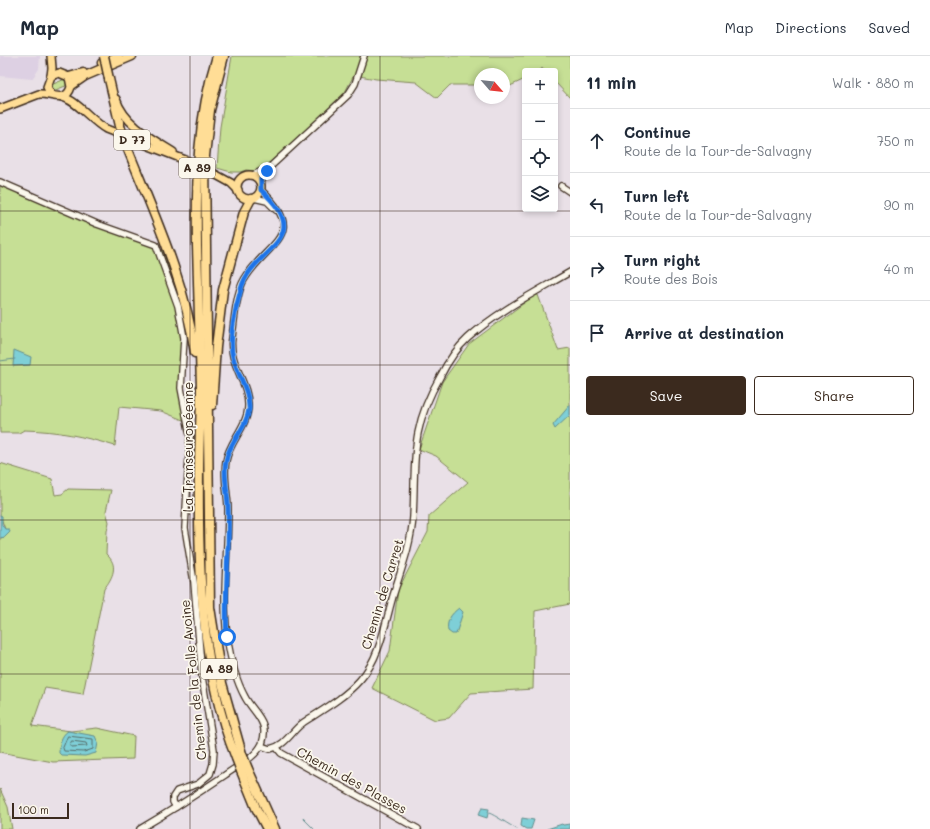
<!DOCTYPE html>
<meta charset="utf-8">
<style>
body{margin:0;font-family:Mali,sans-serif;background:#f2f2f3;color:#1f2937}
.controls{position:absolute;right:12px;top:12px;display:grid;overflow:hidden;border-radius:4px;box-shadow:0 2px 6px #0003}
.controls button{width:36px;height:36px;display:grid;place-items:center;padding:0;border:0;border-bottom:1px solid #e0e1e3;background:#fff;color:#1f2937;font:20px sans-serif}
.compass{position:absolute;left:474px;top:12px;width:36px;height:36px;border-radius:50%;background:#fff;box-shadow:0 2px 6px #0003;rotate:118deg}
.scale{position:absolute;left:12px;bottom:10px;width:57px;box-sizing:border-box;padding-left:4px;border:2px solid #3b2a1e;border-top:0;font-size:11px;line-height:14px;white-space:nowrap;color:#3b2a1e;-webkit-text-stroke:3px #fbf7ec;paint-order:stroke}
.stop{position:absolute;width:12px;height:12px;margin:-9px;border:3px solid #1a73e8;border-radius:50%;background:#fff}
.stop.end{background:#1a73e8;border-color:#fff;box-shadow:0 1px 4px #0008}
.list{margin:0;padding:0;list-style:none}
h2{display:flex;justify-content:space-between;align-items:center;height:52px;margin:0;padding:0 16px;font-size:17px}
h2 small{font-size:13px;font-weight:400;color:#747a83}
.list li{display:grid;grid-template-columns:26px 1fr auto;gap:12px;align-items:center;box-sizing:border-box;height:64px;padding:0 16px;border-top:1px solid #e0e1e3}
.list b{display:block;font-size:15px;white-space:nowrap}
.list p{margin:0;font-size:13px;white-space:nowrap;color:#747a83}
.list em{font-size:13px;font-style:normal;color:#747a83}
.actions{display:flex;gap:8px;padding:12px 16px}
.actions a{flex:1;padding:9px 0;border:1px solid #3b2a1e;border-radius:4px;text-align:center;font-size:14px;color:#3b2a1e}
.actions .main{background:#3b2a1e;color:#fff}
.icon{flex:none;width:22px;height:22px;fill:none;stroke:currentColor;stroke-width:2;stroke-linecap:round;stroke-linejoin:round}
.map{position:relative;flex:none;width:570px;height:773px;overflow:hidden}
header{display:flex;align-items:center;gap:24px;box-sizing:border-box;height:56px;padding:0 20px;background:#fff;border-bottom:1px solid #e0e1e3}
header strong{font-size:19px}
nav{display:flex;gap:22px;margin-inline-start:auto;font-size:14px}
main{display:flex}
aside{flex:1;background:#fff}
.map>svg:first-child{display:block}
.built{fill:#ddd0e3}
.green{fill:#c6df95;stroke:#80845a}
.water{fill:#7ecfd7;stroke:#638d8d}
.lines{fill:none;stroke-linecap:round;stroke-linejoin:round}
.shore{stroke:#566c68;stroke-width:1}
.stream{stroke:#638d8d;stroke-width:1}
.minor-casing{stroke:#3b2a1e;stroke-width:8}
.major-casing{stroke:#3b2a1e;stroke-width:10}
.highway-casing{stroke:#3b2a1e;stroke-width:11}
.minor{stroke:#fbf7ec;stroke-width:5.5}
.major{stroke:#ffdd96;stroke-width:7}
.highway{stroke:#ffdd96;stroke-width:8}
.highway-bridge-casing{stroke:#3b2a1e;stroke-width:11;stroke-linecap:butt}
.highway-bridge{stroke:#ffdd96;stroke-width:8}
.route{stroke:#1a73e8;stroke-width:5}
.grid{fill:none;stroke:#3b2a1e;stroke-width:1;stroke-opacity:0.55}
.labels{text-anchor:middle;stroke-width:3.5;stroke-linejoin:round;paint-order:stroke}
.shield{fill:#fbf7ec;stroke:#75685c;stroke-width:1}
.shield-label{font-size:12px;font-weight:bold;fill:#3b2a1e}
.street-label{font-size:13px;fill:#3b2a1e;stroke:#fbf7ec}
</style>
<header>
<strong>Map</strong>
<nav><a>Map</a><a>Directions</a><a>Saved</a></nav>
</header>
<main>
<div class="map">
<svg width="570" height="773" viewBox="0 0 570 773">
<rect width="100%" height="100%" fill="#e9e0e7"/>
<filter id="ink" filterUnits="userSpaceOnUse"><feTurbulence type="fractalNoise" baseFrequency=".025" numOctaves="2"/><feDisplacementMap in="SourceGraphic" scale="8" xChannelSelector="R" yChannelSelector="G"/><feConvolveMatrix kernelMatrix="1 2 1 2 8 2 1 2 1" color-interpolation-filters="sRGB"/></filter>
<g filter="url(#ink)">
<!-- built -->
<polygon class="built" points="0,0 40,0 39,13 32,23 0,20"/>
<!-- green -->
<g class="green">
<polygon points="232,0 570,0 570,42 555,26 555,15 545,15 542,12 539,15 525,15 525,23 510,30 504,30 504,18 480,18 480,29 450,29 437,42 416,26 376,23 354,19 345,36 300,80 263,112 255,115 246,114 240,116 231,116 217,112 220,71"/>
<polygon points="65,23 68,29 53,35 51,29"/>
<path d="M0,128L91,167L163,194L179,240L181,256L184,332L191,365L195,369L161,355L119,351L115,390C82,380 59,375 24,374L19,377H0Z"/>
<polygon points="538,239 558,294 570,292 570,548 535,555 533,633 471,637 449,662 435,664 372,632 390,595 398,534 428,476 429,460 468,426 436,400 419,393 442,326 469,288 532,241"/>
<path d="M0,407L52,423L55,439L62,438L68,433L111,434L106,455L109,466L107,475L106,498C119,509 113,521 104,533L83,638L45,632L32,670L71,675L97,672L134,680L133,703L53,706L0,696V482L5,481V473L0,459Z"/>
<polygon points="0,733 8,751 12,773 0,773"/>
</g>
<!-- water -->
<g class="water">
<polygon points="14,294 31,301 30,309 13,310"/>
<polygon points="570,349 570,359 555,373 553,369"/>
<polygon points="0,459 2,460 2,469 5,473 9,473 10,476 5,481 0,482"/>
<path d="M459,552L463,556L456,578H452L448,575C446,565 451,558 459,552Z"/>
<path d="M68,675L95,680L98,687L96,697L85,700L61,699L59,697C59,690 61,679 68,675Z"/>
<polygon points="482,752 489,753 487,762 478,759"/>
<polygon points="522,762 534,764 531,773 526,773 521,770"/>
<polygon points="562,768 563,769 570,768 570,773 547,773"/>
</g>
<g class="lines">
<!-- shore -->
<g class="shore">
<polygon points="68,680 93,683 93,693 84,696 64,695 63,692"/>
<polygon points="72,685 86,687 87,690 71,691 70,689"/>
</g>
<!-- stream -->
<g class="stream">
<polyline points="0,305 15,303"/>
<path d="M489,757C495,759 509,769 517,773"/>
<polyline points="303,762 314,773"/>
</g>
<defs>
<g id="minor">
<polyline points="253,119 268,112"/>
<polyline points="0,126 97,168 156,189 178,250 184,282 181,332 190,380 185,472 194,526 202,621 214,694 213,708 210,718 198,728 177,735 173,741 173,746 176,751"/>
<polyline points="261,128 263,120 271,110 348,39 355,28 364,0"/>
<polyline points="561,130 570,136"/>
<polyline points="254,142 267,145 276,154"/>
<path d="M261,690L270,693C287,689 291,675 304,666C324,653 344,642 360,624C380,602 385,568 393,540C401,514 411,489 413,461C416,405 409,374 440,321C447,307 457,292 468,282C498,255 536,236 570,216"/>
<polyline points="277,692 281,697 418,773"/>
<path d="M140,773C169,756 197,738 225,719C237,710 255,702 262,688C264,682 265,675 263,669C260,659 250,651 245,641C235,623 230,600 227,580C222,539 228,495 228,453C228,438 223,421 226,405C229,386 248,370 248,350C249,327 228,307 232,282C234,266 236,237 244,224C266,186 310,180 261,134"/>
</g>
<g id="major">
<polyline points="51,0 52,12 51,20"/>
<path d="M62,41C77,44 91,65 106,73L193,107"/>
<path d="M116,43C124,68 152,83 173,96"/>
<path d="M0,53L39,38C51,37 66,48 71,31L69,21L59,17L51,20L47,31L51,38"/>
<polyline points="211,116 231,127 238,134"/>
<circle cx="249" cy="131" r="12"/>
</g>
<g id="highway">
<path d="M217,0C197,63 196,125 197,190C198,237 200,285 201,332C201,360 199,387 199,414C198,510 200,612 236,702"/>
<polyline points="224,0 210,54 205,100 210,551 222,627 242,698"/>
<polyline points="102,7 118,0"/>
<polyline points="69,21 83,17"/>
<polyline points="109,23 120,70"/>
<polyline points="72,29 85,20 132,0"/>
<path d="M127,91C154,159 185,224 195,297"/>
<polyline points="212,349 216,291 223,234 244,156 251,143"/>
<polyline points="248,713 275,773"/>
<polyline points="241,715 256,752 267,773"/>
</g>
</defs>
<!-- minor casing -->
<use href="#minor" class="minor-casing"/>
<!-- major casing -->
<use href="#major" class="major-casing"/>
<!-- highway casing -->
<use href="#highway" class="highway-casing"/>
<!-- minor -->
<use href="#minor" class="minor"/>
<!-- major -->
<use href="#major" class="major"/>
<!-- highway -->
<use href="#highway" class="highway"/>
<defs>
<g id="highway-bridge">
<polyline points="104,0 109,23"/>
<polyline points="120,70 127,91"/>
<polyline points="242,698 248,713"/>
<polyline points="236,702 241,715"/>
</g>
</defs>
<!-- highway-bridge casing -->
<use href="#highway-bridge" class="highway-bridge-casing"/>
<!-- highway-bridge -->
<use href="#highway-bridge" class="highway-bridge"/>
</g>
</g>
<g class="lines" filter="url(#ink)">
<!-- route -->
<path class="route" d="M227,581C224,537 230,494 228,451C228,436 223,420 226,405C229,386 247,372 249,353C250,335 237,318 233,301C228,284 236,250 241,233C252,191 318,185 261,134V123L267,115"/>
</g>
<!-- grid -->
<path class="grid" d="M190,0V773M380,0V773M0,155H570M0,309H570M0,464H570M0,618H570"/>
<g class="labels">
<!-- shield labels -->
<g class="shield">
<rect x="114" y="74" width="36" height="20" rx="3"/>
<rect x="179" y="102" width="36" height="20" rx="3"/>
<rect x="201" y="603" width="36" height="20" rx="3"/>
</g>
<g class="shield-label">
<text x="132" y="88">D 77</text>
<text x="197" y="116">A 89</text>
<text x="219" y="617">A 89</text>
</g>
<!-- street labels -->
<g class="street-label">
<text transform="translate(188 391) rotate(-90)" y="5">La Transeuropéenne</text>
<text transform="translate(382 538) rotate(-73)" y="5">Chemin de Carret</text>
<text transform="translate(193 624) rotate(-96)" y="5">Chemin de la Folle Avoine</text>
<text transform="translate(352 724) rotate(29)" y="5">Chemin des Plasses</text>
</g>
</g>
</svg>
<div class="controls">
<button>+</button>
<button>−</button>
<button><svg class="icon" aria-label="locate" viewBox="0 0 24 24"><circle cx="12" cy="12" r="6"/><path d="M12 2v4M12 18v4M2 12h4M18 12h4"/></svg></button>
<button><svg class="icon" aria-label="layers" viewBox="0 0 24 24"><path d="M12 4l9 5-9 5-9-5zM3 14l9 5 9-5"/></svg></button>
</div>
<svg class="compass" viewBox="-18 -18 36 36"><path d="M0-13l5 13h-10z" fill="#e53935"/><path d="M0 13l5-13h-10z" fill="#747a83"/></svg>
<div class="scale">100 m</div>
<div class="stop" style="left:227px;top:581px"></div>
<div class="stop end" style="left:267px;top:115px"></div>
</div>
<aside>
<h2>11 min<small>Walk · 880 m</small></h2>
<ul class="list">
<li><svg class="icon" aria-label="ahead" viewBox="0 0 24 24"><path d="M12 20V5M6 11l6-6 6 6"/></svg><div><b>Continue</b><p>Route de la Tour-de-Salvagny</p></div><em>750 m</em></li>
<li><svg class="icon" aria-label="left" viewBox="0 0 24 24"><path d="M17 20v-9H6M10 6l-5 5 5 5"/></svg><div><b>Turn left</b><p>Route de la Tour-de-Salvagny</p></div><em>90 m</em></li>
<li><svg class="icon" aria-label="right" viewBox="0 0 24 24"><path d="M7 20v-9h11M14 6l5 5-5 5"/></svg><div><b>Turn right</b><p>Route des Bois</p></div><em>40 m</em></li>
<li><svg class="icon" aria-label="arrive" viewBox="0 0 24 24"><path d="M6 21V4h12l-3 4 3 4H6"/></svg><div><b>Arrive at destination</b></div></li>
</ul>
<div class="actions"><a class="main">Save</a><a>Share</a></div>
</aside>
</main>
